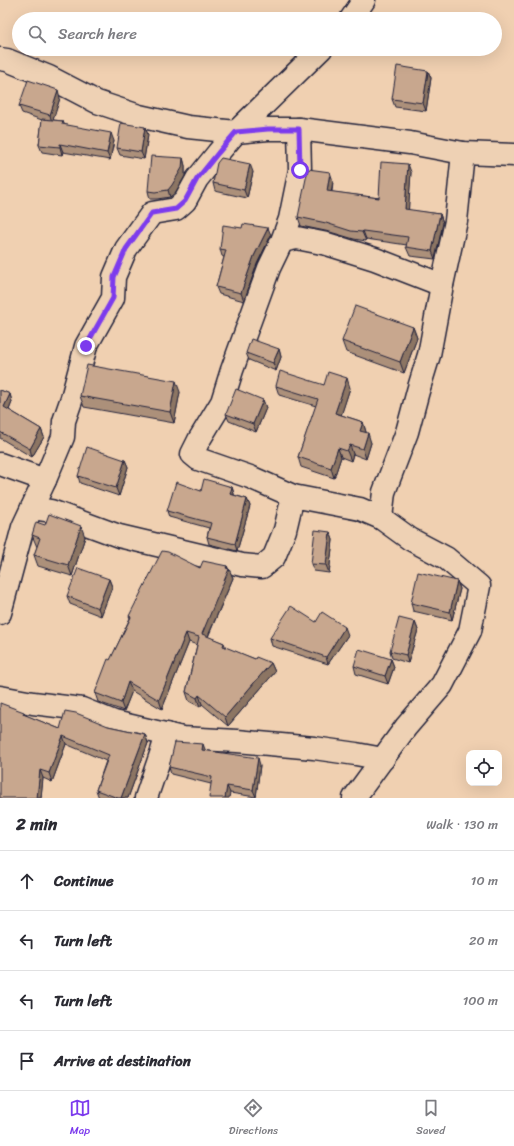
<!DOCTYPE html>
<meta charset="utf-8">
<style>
body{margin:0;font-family:Sriracha,sans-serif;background:#f7f7f7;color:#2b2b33}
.controls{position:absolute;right:12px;bottom:12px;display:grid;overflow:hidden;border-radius:8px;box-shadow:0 4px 16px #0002}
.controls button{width:36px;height:36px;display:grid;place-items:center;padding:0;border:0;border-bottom:1px solid #e1e1e2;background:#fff;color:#2b2b33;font:20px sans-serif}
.stop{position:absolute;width:12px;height:12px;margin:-9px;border:3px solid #7c3aed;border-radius:50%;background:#fff}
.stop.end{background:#7c3aed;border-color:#fff;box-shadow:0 1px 4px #0008}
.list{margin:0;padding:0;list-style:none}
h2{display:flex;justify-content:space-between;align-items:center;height:52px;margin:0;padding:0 16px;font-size:17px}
h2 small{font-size:13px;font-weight:400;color:#7c7c81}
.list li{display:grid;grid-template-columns:26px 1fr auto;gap:12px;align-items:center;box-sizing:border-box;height:60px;padding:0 16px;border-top:1px solid #e1e1e2}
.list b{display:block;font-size:15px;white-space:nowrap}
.list em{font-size:13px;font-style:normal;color:#7c7c81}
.icon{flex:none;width:22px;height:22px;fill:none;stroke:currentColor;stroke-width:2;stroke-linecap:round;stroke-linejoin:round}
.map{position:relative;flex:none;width:514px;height:798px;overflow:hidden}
.search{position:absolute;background:#fff;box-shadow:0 4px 16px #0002;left:12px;right:12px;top:12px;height:44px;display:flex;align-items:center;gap:10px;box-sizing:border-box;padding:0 14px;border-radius:22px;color:#7c7c81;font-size:15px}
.sheet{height:292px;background:#fff}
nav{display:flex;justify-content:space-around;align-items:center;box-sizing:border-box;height:56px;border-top:1px solid #e1e1e2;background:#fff;font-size:11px;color:#7c7c81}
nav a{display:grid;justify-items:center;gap:2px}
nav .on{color:#7c3aed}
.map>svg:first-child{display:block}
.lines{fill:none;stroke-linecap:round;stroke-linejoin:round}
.minor-casing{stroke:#22223b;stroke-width:25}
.minor{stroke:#eed1b4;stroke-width:22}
.wall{fill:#ac907a;stroke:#22223b}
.shaded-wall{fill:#8c7563;stroke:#22223b}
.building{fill:#c8a78e;stroke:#22223b}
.route{stroke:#7c3aed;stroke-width:5}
</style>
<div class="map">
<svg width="514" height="798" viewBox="0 0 514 798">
<rect width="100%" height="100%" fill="#f0d0b1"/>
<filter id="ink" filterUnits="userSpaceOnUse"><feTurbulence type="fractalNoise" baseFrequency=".025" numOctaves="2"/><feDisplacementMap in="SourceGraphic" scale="8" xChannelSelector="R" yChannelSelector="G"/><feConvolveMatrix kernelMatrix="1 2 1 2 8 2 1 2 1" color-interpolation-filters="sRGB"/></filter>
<g filter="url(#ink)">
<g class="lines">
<defs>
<g id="minor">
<polyline points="351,19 364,0"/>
<polyline points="0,59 7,60 49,77 97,102 139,116 188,127 236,132 268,129 299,129 410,143 463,153 514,155"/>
<polyline points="282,241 297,238 327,244 375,259 442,285"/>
<polyline points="0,464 45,480"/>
<polyline points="293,496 250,477 198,459 192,454 199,440 222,402 232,370 269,268 282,241 290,219 300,170 299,129"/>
<polyline points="32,508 51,511 119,536 242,565 262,567 274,557 285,530 293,496 360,509 381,518"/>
<polyline points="0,613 23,527 45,480 63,437 64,421 72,398 86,346 113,298 114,277 126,249 152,213 176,209 185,201 197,179 218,153 236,132 321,49"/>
<polyline points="0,697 33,703 82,709 114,722 182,738 237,741 314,748 356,754 383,759"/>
<polyline points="146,798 162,751 167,734"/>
<polyline points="354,798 406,727 442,685 470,631 479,586 446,558 410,539 381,518 384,492 407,432 418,391 429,355 442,285 456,221 463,153"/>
</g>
</defs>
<!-- minor casing -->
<use href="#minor" class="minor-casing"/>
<!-- minor -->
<use href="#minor" class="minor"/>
</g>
<!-- wall -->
<g class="wall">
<polygon points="428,71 431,78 426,111 395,107 392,99"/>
<polygon points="60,98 53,120 63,121 64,124 114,141 110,160 63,152 62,155 42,152 39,145 42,120 22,113 19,106"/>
<polygon points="145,127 148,135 144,159 120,155 117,148"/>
<polygon points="183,158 185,166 185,176 175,193 170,197 157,199 150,199 148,191"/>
<polygon points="253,172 247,198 215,191 213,183"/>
<polygon points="411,172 408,210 440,214 443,223 435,259 410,256 406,247 407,245 366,239 366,241 354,239 330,232 301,226 298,217 333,181 332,192 379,198"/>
<polygon points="271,235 257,264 244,301 219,294 216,287 224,257 222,256 220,249"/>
<polygon points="413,327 417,338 404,373 346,352 342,341"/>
<polygon points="279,349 281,357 276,371 249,360 246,353"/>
<polygon points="324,385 350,388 341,415 363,422 366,432 366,433 371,443 366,459 353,454 351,461 341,457 334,478 301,467 298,457 316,406 279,395 276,386"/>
<polygon points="0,390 10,394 12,402 9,410 41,429 44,437 32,457 0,438"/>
<polygon points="180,392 174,423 84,407 80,396"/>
<polygon points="263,400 266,408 256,432 229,421 226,414"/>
<polygon points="125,460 128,467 119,496 80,483 78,476"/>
<polygon points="232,487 234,494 234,495 247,499 250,506 237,551 209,544 207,537 209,528 169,517 167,511 201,491"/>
<polygon points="330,532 333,540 329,573 314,571 311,564"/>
<polygon points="32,535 85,537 72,576 38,566 34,555 37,547"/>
<polygon points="227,566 233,578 208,637 224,643 226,648 255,659 271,663 275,672 228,726 202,704 200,707 189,701 186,692 197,645 189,642 162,709 132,691 124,711 98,702 95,693 130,618 129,616 200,568"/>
<polygon points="109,579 112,587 101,616 70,604 67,596"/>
<polygon points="457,581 460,589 452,620 413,611 411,603"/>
<polygon points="316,622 348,635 328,664 272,646 270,638"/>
<polygon points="415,622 418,630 408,663 392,658 390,651"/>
<polygon points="391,659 394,667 388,684 356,674 354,666"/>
<polygon points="24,712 25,715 60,729 108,726 145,734 148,743 128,798 99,798 96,790 106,761 66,744 52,782 43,778 41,798"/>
<polygon points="205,750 260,765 256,797 230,793 211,784 171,774 169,767"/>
</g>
<!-- shaded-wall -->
<g class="shaded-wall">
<polygon points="428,71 431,78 426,111 423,103"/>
<polygon points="58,90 60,98 52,123 50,115"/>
<polygon points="145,127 148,135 144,159 141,152"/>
<polygon points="111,133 114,141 110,160 107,153"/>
<polygon points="60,144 63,152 62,155 60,147"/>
<polygon points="183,158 185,166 185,176 175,193 170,197 168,190"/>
<polygon points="250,164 253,172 247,198 244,190"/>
<polygon points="408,164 411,172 408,218 405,209"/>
<polygon points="330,172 333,181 330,200 327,191"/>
<polygon points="440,214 443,223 435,259 432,251"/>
<polygon points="268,228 271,235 257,264 244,301 241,293 254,256"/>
<polygon points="363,231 366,239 366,241 362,232"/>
<polygon points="413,327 417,338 404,373 400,362"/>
<polygon points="279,349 281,357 276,371 273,363"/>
<polygon points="347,378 350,388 339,422 335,413"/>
<polygon points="176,381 180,392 174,423 170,412"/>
<polygon points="10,394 12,402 7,415 4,407"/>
<polygon points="263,400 266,408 256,432 253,424"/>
<polygon points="363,422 366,432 363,440 360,431"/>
<polygon points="41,429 44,437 32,457 30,449"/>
<polygon points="368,433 371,443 366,459 363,449"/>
<polygon points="350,445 353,454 351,461 347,451"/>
<polygon points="338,448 341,457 334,478 331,468"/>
<polygon points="125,460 128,467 119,496 116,488"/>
<polygon points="232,487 234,494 232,500 230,494"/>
<polygon points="247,499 250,506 237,551 235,544"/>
<polygon points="81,526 85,537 72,576 68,565"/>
<polygon points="330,532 333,540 329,573 326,565"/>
<polygon points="227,566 229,571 229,569 233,578 205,643 202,634"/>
<polygon points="109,579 112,587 101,616 98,608"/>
<polygon points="457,581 460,589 452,620 450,612"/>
<polygon points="415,622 418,630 408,663 406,655"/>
<polygon points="345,627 348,635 328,664 326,657"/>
<polygon points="186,633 189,642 162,709 159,700"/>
<polygon points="391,659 394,667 388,684 385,676"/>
<polygon points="271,663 275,672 228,726 225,717"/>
<polygon points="128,682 132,691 124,711 121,703"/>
<polygon points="199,695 202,704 200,707 197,698"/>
<polygon points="145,734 148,743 128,798 121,798"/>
<polygon points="63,736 66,744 52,782 49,773"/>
<polygon points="203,744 206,752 202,750"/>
<polygon points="258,758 260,765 256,797 253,790"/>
<polygon points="40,770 43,778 41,798 37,798"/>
<polygon points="227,786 230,793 229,798 225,798"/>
</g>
<!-- building -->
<g class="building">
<polygon points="397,66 428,71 423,103 392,99"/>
<polygon points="28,80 58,90 50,115 19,106"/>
<polygon points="42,119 63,121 62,124 111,133 107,153 60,144 60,147 39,145"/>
<polygon points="121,123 145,127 141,152 117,148"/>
<polygon points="151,156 183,158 182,168 172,185 168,190 155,192 148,191"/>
<polygon points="221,158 250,164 244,190 213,183 217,163"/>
<polygon points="381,162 408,164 405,209 440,214 432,251 406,247 408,237 363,231 362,232 351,231 326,223 298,217 308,169 330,172 327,191 379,198"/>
<polygon points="243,224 268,228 254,256 241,293 216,287 226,250 220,249 223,225 242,228"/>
<polygon points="355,306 413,327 400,362 342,341"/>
<polygon points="251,339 279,349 273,363 246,353"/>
<polygon points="87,365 176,381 170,412 80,396"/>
<polygon points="280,371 324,385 328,372 347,378 335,413 363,422 360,431 368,433 363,449 350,445 347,451 338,448 331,468 298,457 318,399 276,386"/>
<polygon points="236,389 263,400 253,424 226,414"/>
<polygon points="0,390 10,394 4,407 41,429 30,449 0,432"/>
<polygon points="87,447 125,460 116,488 78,476"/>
<polygon points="204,479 232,487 230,494 247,499 235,544 207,537 211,523 167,511 176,482 201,491"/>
<polygon points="49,514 81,526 68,565 34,555 40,538 32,535 36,522 45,525"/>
<polygon points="315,530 330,532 326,565 311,564"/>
<polygon points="162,551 168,552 200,568 203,561 227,566 226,568 229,569 202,634 224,643 223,646 255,659 256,657 271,663 225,717 199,695 197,698 186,692 199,637 186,633 159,700 128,682 121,703 95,693 108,659 110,660 131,617 129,616"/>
<polygon points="78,568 109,579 98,608 67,596"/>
<polygon points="418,572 457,581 450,612 411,603"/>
<polygon points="291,606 316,622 322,612 345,627 326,657 270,638"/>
<polygon points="399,618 415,622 406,655 390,651"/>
<polygon points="359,649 391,659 385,676 354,666"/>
<polygon points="0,703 24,712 23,714 60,729 65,711 76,713 108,726 145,734 121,798 118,798 96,790 109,755 63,736 49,773 40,770 37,798 0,798"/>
<polygon points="175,742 203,744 202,750 258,758 253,790 227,786 225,798 209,798 212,777 169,767"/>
</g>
</g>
<g class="lines" filter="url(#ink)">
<!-- route -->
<polyline class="route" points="86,346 113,298 114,277 126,249 152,213 176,209 185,201 197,179 218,153 236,132 268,129 299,129 300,170"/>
</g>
</svg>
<div class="controls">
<button><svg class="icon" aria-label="locate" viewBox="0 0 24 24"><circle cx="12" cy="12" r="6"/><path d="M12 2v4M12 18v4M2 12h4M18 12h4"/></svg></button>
</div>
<div class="stop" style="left:300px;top:170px"></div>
<div class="stop end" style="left:86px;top:346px"></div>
<div class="search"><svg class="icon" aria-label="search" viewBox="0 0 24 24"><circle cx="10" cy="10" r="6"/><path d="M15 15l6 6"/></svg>Search here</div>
</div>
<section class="sheet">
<h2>2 min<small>Walk · 130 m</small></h2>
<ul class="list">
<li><svg class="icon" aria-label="ahead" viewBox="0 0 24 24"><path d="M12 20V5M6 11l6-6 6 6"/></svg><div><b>Continue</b></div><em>10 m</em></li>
<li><svg class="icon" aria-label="left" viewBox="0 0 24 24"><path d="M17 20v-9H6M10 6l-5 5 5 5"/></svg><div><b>Turn left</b></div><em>20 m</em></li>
<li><svg class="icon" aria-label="left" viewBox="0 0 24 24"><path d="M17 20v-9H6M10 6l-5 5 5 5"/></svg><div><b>Turn left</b></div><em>100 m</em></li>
<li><svg class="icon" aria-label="arrive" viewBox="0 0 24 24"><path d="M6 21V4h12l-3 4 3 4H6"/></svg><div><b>Arrive at destination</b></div></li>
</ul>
</section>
<nav>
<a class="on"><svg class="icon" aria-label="map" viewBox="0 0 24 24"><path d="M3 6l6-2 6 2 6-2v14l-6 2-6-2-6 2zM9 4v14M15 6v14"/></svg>Map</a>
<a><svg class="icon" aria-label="directions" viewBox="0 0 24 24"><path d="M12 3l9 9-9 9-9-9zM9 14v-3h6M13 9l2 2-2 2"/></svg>Directions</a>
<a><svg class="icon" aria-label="saved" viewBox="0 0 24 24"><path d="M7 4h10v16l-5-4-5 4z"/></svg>Saved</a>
</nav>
